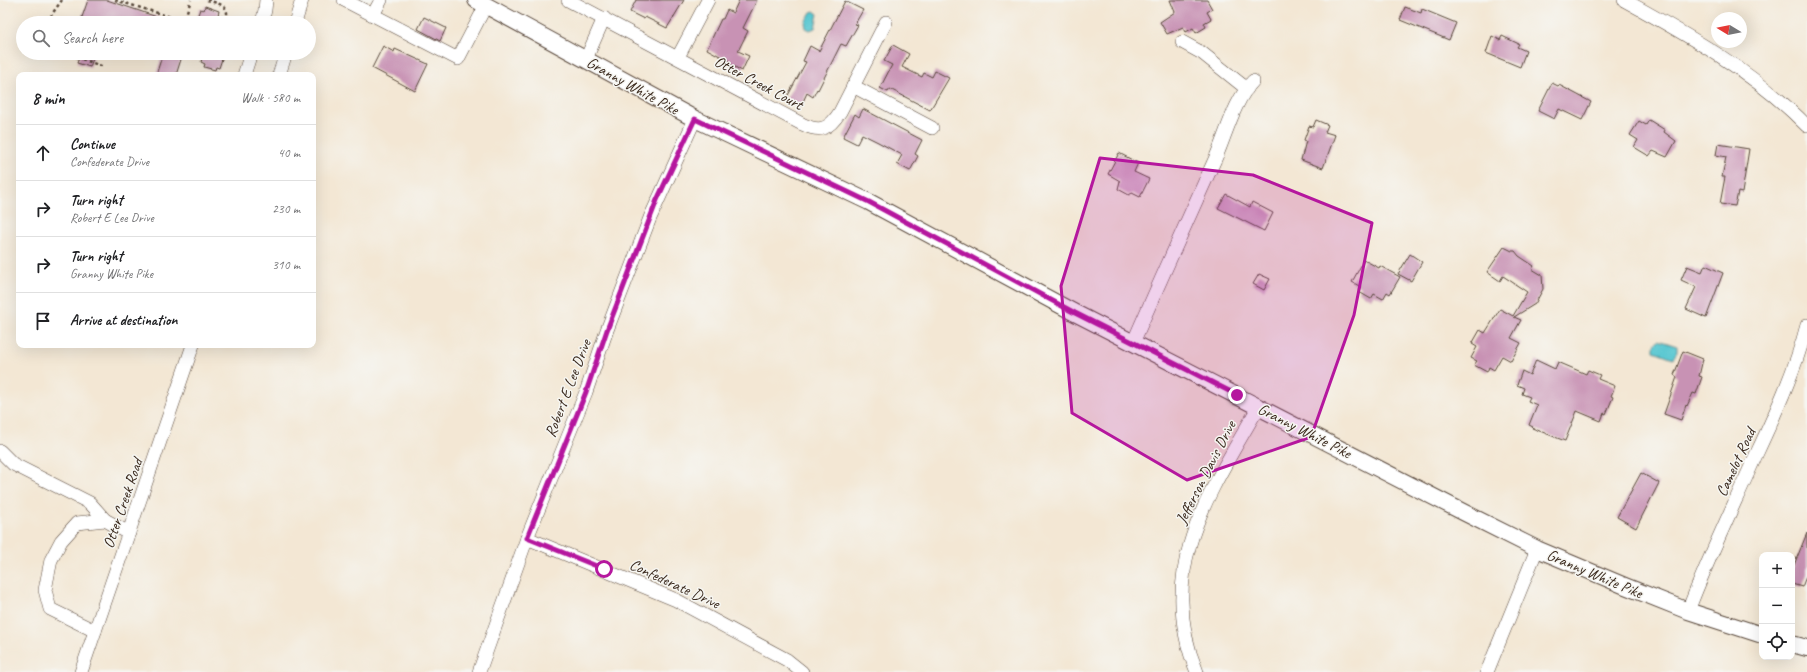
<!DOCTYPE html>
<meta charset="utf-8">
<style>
body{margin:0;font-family:Caveat,sans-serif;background:#f2f2f2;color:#202124}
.controls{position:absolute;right:12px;bottom:12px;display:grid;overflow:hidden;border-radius:8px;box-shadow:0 4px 16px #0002}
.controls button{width:36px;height:36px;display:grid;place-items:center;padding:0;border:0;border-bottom:1px solid #e0e0e0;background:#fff;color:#202124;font:20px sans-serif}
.compass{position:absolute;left:1711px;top:12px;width:36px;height:36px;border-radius:50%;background:#fff;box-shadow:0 4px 16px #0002;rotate:280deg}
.stop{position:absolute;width:12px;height:12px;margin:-9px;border:3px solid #b5179e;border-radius:50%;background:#fff}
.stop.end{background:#b5179e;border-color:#fff;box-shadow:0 1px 4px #0008}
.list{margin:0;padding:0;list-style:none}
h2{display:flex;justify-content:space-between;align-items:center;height:52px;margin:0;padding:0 16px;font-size:17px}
h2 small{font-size:13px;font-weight:400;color:#757577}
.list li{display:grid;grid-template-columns:26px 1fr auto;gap:12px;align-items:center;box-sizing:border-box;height:56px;padding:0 16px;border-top:1px solid #e0e0e0}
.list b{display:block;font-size:15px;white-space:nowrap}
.list p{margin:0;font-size:13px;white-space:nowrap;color:#757577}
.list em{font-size:13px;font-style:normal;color:#757577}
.icon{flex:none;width:22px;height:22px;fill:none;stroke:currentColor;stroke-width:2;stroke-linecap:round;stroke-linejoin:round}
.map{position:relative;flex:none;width:1807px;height:672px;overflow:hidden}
.search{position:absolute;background:#fff;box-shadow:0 4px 16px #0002;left:16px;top:16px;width:300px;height:44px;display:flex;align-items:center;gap:10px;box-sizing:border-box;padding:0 14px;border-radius:22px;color:#757577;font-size:15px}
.panel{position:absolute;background:#fff;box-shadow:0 4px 16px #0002;left:16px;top:72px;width:300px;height:276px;border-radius:8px}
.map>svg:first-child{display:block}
.water{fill:#5ac7d1;stroke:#4a7878}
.building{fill:#c892b4}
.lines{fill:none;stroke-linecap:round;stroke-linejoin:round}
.minor-casing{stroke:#574639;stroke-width:14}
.major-casing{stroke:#574639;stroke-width:18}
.path{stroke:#574639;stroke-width:2.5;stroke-dasharray:3 3;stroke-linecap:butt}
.minor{stroke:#fff;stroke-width:13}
.major{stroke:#fff;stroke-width:16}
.route{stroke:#b5179e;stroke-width:5}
.marked{fill:#b5179e;fill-opacity:0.2;stroke:#b5179e;stroke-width:3;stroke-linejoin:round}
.labels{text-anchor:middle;stroke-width:3;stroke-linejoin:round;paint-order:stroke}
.street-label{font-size:16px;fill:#3b2a1e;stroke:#f6f6f2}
</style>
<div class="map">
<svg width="1807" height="672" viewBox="0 0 1807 672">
<rect width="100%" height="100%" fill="#f6f6f2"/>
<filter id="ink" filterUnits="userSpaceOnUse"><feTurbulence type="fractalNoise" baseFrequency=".025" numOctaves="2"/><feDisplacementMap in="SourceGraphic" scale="8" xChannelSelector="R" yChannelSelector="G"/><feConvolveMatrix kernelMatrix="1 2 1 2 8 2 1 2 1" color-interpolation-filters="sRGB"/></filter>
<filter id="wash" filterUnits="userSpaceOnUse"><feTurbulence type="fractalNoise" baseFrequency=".012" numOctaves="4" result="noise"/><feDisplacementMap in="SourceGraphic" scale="16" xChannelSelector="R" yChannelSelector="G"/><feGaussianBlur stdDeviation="0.9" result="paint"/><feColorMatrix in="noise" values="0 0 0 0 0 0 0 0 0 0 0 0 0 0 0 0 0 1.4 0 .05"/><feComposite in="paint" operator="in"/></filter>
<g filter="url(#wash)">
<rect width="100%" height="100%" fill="#f3e7d4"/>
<!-- water -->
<g class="water">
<polygon points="814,11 818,14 815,28 810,30 806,28 805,22 811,12"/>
<polygon points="1658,340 1677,346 1677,352 1673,358 1654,351 1654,346"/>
</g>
<g id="blocks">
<!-- building -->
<g class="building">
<polygon points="88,0 107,0 169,21 169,23 80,23"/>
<polygon points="636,0 684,0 667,28 645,17 644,19 630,12"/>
<polygon points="739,0 757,0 743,28 748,31 738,51 749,56 742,71 728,63 729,61 707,49 721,19 723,19 727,10 733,13"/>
<polygon points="1170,0 1207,0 1212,9 1207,12 1211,19 1204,23 1206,27 1196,33 1193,28 1186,32 1183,27 1167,34 1160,22 1175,12"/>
<polygon points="845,1 863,10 855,24 858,25 846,46 841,44 818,90 817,89 813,97 807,93 801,106 786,99 806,62 803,61 810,46 819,51"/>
<polygon points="205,6 219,11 218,15 237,22 237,23 195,23 200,9 204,10"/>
<polygon points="1405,7 1421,13 1422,9 1456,23 1449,40 1400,20"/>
<polygon points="424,17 446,28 440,41 418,29"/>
<polygon points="1492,36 1500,40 1502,36 1519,44 1517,47 1526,51 1520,67 1486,53"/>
<polygon points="893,45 909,54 902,67 922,77 924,73 932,77 935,71 949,78 930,110 890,89 888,92 880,88 892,65 884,61"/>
<polygon points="383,46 394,52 395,49 428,64 415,91 372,68"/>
<polygon points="81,53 95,53 90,67 77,63"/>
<polygon points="163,53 183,53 176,75 156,75"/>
<polygon points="204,53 224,53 219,68 216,67 215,70 204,67 205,64 201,62"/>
<polygon points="1552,83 1558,86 1559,85 1591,102 1582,120 1559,109 1554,119 1538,111"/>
<polygon points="863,109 922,140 915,154 918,156 910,171 897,164 902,155 878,142 862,134 857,144 843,137 855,114 859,117"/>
<polygon points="1316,120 1328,125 1325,132 1335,135 1323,168 1301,160 1306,141 1304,140 1309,126 1313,127"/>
<polygon points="1649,120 1665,130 1664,132 1676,141 1667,157 1653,151 1649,156 1634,147 1638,140 1630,135 1639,121 1646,125"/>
<polygon points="1718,144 1749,149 1742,193 1738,192 1735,206 1720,204 1725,177 1722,177 1726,157 1716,155"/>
<polygon points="1119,153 1138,163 1134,172 1149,179 1140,197 1132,193 1129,195 1118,189 1120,181 1108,174"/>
<polygon points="1226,194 1250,207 1252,202 1273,213 1264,231 1218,208"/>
<polygon points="1504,247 1512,251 1515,251 1519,256 1534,266 1532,269 1542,275 1543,289 1535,304 1514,317 1521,320 1511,338 1521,343 1511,361 1502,356 1494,370 1489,367 1487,372 1474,365 1477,361 1471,358 1477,347 1472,344 1480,330 1485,333 1500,309 1513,316 1527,292 1503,276 1500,281 1487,272"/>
<polygon points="1410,254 1422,262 1411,281 1398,274"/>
<polygon points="1364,260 1379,268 1380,266 1400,277 1390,294 1387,292 1383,299 1374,294 1371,299 1359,292 1361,287 1352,282"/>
<polygon points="1705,265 1723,273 1706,318 1686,309 1696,287 1681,280 1687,266 1702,272"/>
<polygon points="1259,274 1270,279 1264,290 1253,284"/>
<polygon points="1683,351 1703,359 1699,376 1702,377 1696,394 1693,393 1687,406 1686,405 1681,420 1664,414 1677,377 1674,375"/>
<polygon points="1536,360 1555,369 1558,362 1586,374 1588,370 1600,375 1598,379 1615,386 1611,396 1613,397 1606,414 1604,413 1601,421 1577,411 1565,441 1532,428 1533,427 1529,425 1537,405 1528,401 1530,397 1522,394 1524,388 1517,385 1522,371 1530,375"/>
<polygon points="1641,473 1659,483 1636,528 1617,517"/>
<polygon points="1807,533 1807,574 1802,587 1792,584 1792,570"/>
</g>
</g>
</g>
<g filter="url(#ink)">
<use href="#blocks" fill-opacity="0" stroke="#574639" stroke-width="1"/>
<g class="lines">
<defs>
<g id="minor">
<polyline points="344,0 458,59 486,5"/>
<path d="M568,0L802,124C821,133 829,129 840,112L886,22"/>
<path d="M1624,0C1691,37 1753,71 1807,126"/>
<polyline points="373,15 381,0"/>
<polyline points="262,23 265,10 266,0"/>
<polyline points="295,23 302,0"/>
<polyline points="1182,42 1202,53 1247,89"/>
<polyline points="678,57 708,0"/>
<polyline points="586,59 604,18"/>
<polyline points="244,75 251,53"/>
<polyline points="279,75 286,53"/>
<polyline points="853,86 932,128"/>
<path d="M1133,343C1160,281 1188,219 1216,157C1227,132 1234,101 1253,81"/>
<polyline points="0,451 13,464 90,503 105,520 129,533"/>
<polyline points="527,538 676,600 787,660 802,672"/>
<path d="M1688,611C1708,558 1733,507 1756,455C1776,412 1795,371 1807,325"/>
<polyline points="95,631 50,609 45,590 51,560 61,541 77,523 105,520"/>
<polyline points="81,672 193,345"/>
<polyline points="479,672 527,538 586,392 607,330 650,218 695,119"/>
<path d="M1197,672C1154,570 1210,492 1259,406"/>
<polyline points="1487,672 1537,549"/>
</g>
<g id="major">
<polyline points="476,0 695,119 869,202 1075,313 1465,513 1537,549 1625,586 1688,611 1762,635"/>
<polyline points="1792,644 1807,648"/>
</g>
</defs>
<!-- minor casing -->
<use href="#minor" class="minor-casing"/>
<!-- major casing -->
<use href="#major" class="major-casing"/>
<!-- path -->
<g class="path">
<polyline points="115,0 184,21"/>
<path d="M207,0C223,5 230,5 226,23"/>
<polyline points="227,20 237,23"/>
<polyline points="49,23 52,14 62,0"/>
<polyline points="183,23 191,0"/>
<polyline points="65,53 104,67"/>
</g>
<!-- minor -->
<use href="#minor" class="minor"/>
<!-- major -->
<use href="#major" class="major"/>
</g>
</g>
<g class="lines" filter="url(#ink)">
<!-- route -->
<polyline class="route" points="604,569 527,538 586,392 607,330 657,200 695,119 869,202 1075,313 1237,395"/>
</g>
<!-- marked area -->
<path class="marked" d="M1100,158L1253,175L1372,223L1354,315L1311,437L1187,480L1072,413L1061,286Z"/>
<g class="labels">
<!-- street labels -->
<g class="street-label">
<text transform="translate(759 82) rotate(28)" y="6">Otter Creek Court</text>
<text transform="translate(633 85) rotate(29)" y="6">Granny White Pike</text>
<text transform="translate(567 388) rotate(-69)" y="6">Robert E Lee Drive</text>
<text transform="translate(1305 430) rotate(27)" y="6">Granny White Pike</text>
<text transform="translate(1735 462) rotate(-65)" y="6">Camelot Road</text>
<text transform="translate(1205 472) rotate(-63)" y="6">Jefferson Davis Drive</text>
<text transform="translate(122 503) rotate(-71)" y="6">Otter Creek Road</text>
<text transform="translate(1595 573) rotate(23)" y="6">Granny White Pike</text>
<text transform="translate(675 583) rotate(25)" y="6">Confederate Drive</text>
</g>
</g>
</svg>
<div class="controls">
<button>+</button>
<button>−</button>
<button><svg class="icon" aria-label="locate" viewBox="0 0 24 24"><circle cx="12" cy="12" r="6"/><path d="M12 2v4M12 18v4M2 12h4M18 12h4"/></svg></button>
</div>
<svg class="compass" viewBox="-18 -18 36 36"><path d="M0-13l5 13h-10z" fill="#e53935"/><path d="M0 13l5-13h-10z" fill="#757577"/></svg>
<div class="stop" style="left:604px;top:569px"></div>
<div class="stop end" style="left:1237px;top:395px"></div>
<div class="search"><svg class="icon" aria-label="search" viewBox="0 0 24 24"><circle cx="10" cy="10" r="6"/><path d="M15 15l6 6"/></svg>Search here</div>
<section class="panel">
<h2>8 min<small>Walk · 580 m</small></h2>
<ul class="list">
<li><svg class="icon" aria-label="ahead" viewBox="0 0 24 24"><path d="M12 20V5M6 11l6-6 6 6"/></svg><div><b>Continue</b><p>Confederate Drive</p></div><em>40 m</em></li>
<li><svg class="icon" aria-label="right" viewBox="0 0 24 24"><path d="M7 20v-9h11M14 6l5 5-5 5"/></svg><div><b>Turn right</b><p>Robert E Lee Drive</p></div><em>230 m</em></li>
<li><svg class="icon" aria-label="right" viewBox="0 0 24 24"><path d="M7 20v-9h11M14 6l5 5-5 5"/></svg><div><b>Turn right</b><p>Granny White Pike</p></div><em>310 m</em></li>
<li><svg class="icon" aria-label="arrive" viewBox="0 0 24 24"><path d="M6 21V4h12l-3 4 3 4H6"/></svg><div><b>Arrive at destination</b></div></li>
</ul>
</section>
</div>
